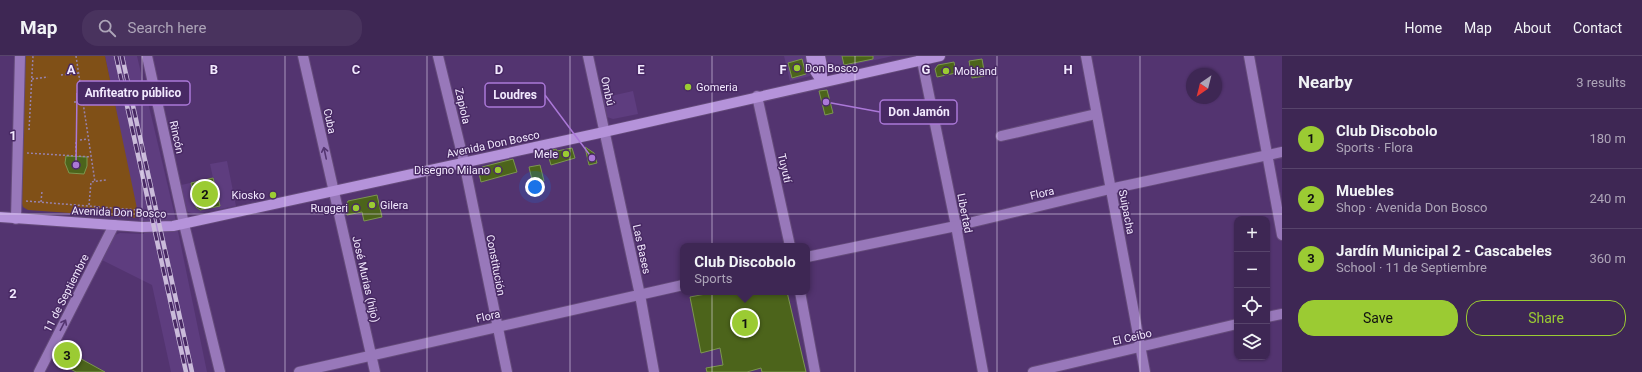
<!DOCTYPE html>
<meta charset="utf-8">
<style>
body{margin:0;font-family:Roboto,sans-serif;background:#49335e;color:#f1f3f6}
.controls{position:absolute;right:12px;bottom:12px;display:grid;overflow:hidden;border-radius:8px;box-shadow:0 1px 3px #0004}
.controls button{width:36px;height:36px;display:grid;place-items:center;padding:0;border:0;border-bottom:1px solid #57446b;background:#3e2754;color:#f1f3f6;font:20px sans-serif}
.compass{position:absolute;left:1186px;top:12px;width:36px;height:36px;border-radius:50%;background:#3e2754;box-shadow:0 1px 3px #0004;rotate:215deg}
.you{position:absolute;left:535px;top:131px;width:14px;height:14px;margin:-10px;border:3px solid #fff;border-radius:50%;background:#1a73e8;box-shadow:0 0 0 6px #1a73e833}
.badge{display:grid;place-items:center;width:26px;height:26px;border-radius:50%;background:#9bcb33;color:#111;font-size:13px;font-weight:700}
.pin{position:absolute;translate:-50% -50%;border:2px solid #fff;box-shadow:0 1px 4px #0006}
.popup{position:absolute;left:680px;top:187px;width:130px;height:52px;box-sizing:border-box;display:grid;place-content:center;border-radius:8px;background:#3e2754;filter:drop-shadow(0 1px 3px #0005);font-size:13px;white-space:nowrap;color:#ada5b8}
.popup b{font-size:15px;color:#f1f3f6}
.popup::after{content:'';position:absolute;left:50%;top:100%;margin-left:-8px;border:8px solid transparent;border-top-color:#3e2754}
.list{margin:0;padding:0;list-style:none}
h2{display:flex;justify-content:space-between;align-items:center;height:52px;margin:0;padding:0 16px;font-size:17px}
h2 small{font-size:13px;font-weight:400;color:#ada5b8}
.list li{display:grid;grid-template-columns:26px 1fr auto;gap:12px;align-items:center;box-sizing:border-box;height:60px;padding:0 16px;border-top:1px solid #57446b}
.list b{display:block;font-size:15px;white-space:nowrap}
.list p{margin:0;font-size:13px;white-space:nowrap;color:#ada5b8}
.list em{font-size:13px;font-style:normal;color:#ada5b8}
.actions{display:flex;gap:8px;padding:12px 16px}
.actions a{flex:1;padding:9px 0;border:1px solid #9bcb33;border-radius:16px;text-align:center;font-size:14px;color:#9bcb33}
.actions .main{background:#9bcb33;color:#111}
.icon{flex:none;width:22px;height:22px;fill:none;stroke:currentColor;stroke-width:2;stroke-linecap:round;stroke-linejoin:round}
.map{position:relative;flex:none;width:1282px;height:316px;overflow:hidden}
header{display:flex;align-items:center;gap:24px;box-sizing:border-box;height:56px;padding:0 20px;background:#3e2754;border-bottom:1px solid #57446b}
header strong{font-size:19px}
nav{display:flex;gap:22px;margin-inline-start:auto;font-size:14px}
.search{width:280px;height:36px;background:#49335e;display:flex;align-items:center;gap:10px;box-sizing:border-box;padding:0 14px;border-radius:16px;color:#ada5b8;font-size:15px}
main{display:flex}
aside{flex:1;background:#3e2754}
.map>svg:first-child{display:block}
.built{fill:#5e3d7f}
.green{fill:#805017}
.building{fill:#4c641b;stroke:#7c974f}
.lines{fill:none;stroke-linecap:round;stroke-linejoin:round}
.minor-casing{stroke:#654b7b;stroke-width:12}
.major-casing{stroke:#654b7b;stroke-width:12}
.path{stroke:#9782ad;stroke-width:1.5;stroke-dasharray:2 2;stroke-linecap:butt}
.minor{stroke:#9878ba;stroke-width:10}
.major{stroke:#b593da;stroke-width:10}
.rail-casing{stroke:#cabbda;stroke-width:4.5}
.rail{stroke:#482964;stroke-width:3;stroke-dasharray:9;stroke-linecap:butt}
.oneway{stroke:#543571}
.grid{fill:none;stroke:#f2e9fe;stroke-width:1;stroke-opacity:0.55}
.poi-dot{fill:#9bcb33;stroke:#482964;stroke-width:1.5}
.labels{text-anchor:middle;stroke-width:3;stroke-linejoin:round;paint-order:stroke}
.poi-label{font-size:11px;fill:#f2e9fe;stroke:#482964;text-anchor:start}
.street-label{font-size:11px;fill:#f2e9fe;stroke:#482964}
.grid-label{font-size:13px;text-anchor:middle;font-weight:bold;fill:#f2e9fe;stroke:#482964;stroke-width:3;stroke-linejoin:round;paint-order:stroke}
.leader{fill:none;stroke:#ab78d8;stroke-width:1.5}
.callout-dot{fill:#ab78d8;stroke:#482964;stroke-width:1.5}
.callout{fill:#482964;stroke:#ab78d8;stroke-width:1.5}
.callout-label{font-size:12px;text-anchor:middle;font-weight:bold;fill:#f2e9fe}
</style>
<header>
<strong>Map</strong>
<div class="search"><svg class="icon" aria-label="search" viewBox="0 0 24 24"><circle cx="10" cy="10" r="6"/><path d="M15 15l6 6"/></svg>Search here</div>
<nav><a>Home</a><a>Map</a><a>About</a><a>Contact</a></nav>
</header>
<main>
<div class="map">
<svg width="1282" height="316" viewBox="0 0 1282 316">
<rect width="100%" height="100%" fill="#533470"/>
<!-- built -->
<g class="built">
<polygon points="105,0 137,0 174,156 207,316 171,316 152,229 100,203 115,179 120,177 144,178 135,151"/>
<polygon points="784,0 807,0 811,17 810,20 790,25"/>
<polygon points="823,0 893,0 834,13 827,11"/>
<polygon points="633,35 638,58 613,63 607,61 602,42"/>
<polygon points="227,105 236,150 194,158 188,156 186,154 181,129 213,122 210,108"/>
</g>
<!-- green -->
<polygon class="green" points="24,0 105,0 139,162 28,154 23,151 21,145"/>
<!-- building -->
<g class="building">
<polygon points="842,0 873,0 873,3 844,9"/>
<polygon points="802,3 806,18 792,22 788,7"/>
<polygon points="982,3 985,20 972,22 969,5"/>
<polygon points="954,6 956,17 937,21 935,13 938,9"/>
<polygon points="827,34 833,57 825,59 819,35"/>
<polygon points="585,91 594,97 597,107 589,109"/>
<polygon points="572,92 575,102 551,109 547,95 556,93 557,95"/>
<polygon points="66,100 87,101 87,110 84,118 69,117 65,107"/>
<polygon points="513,103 517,116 481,126 479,117 482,111"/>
<polygon points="540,109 544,125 533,128 529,111"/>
<polygon points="213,122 220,150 200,154 196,151 191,127"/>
<polygon points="377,139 382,161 364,165 362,156 347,159 346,149 348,145"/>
<polygon points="716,236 787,236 806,316 762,316 761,312 747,316 707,316 706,312 723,309 720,292 701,297 690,241"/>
<polygon points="63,293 105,316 76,316 56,305"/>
</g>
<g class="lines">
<defs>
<g id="minor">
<polyline points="147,0 184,168 220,316"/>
<polyline points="303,0 375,316"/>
<polyline points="438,0 464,106 507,316"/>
<polyline points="588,0 640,239 654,316"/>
<polyline points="921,0 956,170 983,316"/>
<polyline points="1086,0 1145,316"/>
<polyline points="1249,0 1282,179"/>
<polyline points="757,40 790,190"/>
<polyline points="1001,80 1096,58"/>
<polyline points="16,163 20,0"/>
<polyline points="807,201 956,170 1110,133 1282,96"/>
<polyline points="800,236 815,316"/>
<polyline points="1267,261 1282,258"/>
<polyline points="39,316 114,169"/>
<polyline points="299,316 683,229"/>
<polyline points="1033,316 1237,268"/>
</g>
<g id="major">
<polyline points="811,0 813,12 822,26"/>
<polyline points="820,0 822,10 822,26"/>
<polyline points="0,161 142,171 173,170 595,78 940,0"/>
</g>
</defs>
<!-- minor casing -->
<use href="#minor" class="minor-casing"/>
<!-- major casing -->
<use href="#major" class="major-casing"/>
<!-- path -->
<g class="path">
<polyline points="76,0 95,126"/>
<polyline points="61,19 79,17"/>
<polyline points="32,23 48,21"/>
<polyline points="74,46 83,46"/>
<polyline points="29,74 33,0"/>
<polyline points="80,84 88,83"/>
<polyline points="27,97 91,101"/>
<polyline points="76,100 76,86"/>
<polyline points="26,145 138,154"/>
<polyline points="41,146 42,135"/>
<polyline points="89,149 91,126 106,124"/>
</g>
<!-- minor -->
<use href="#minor" class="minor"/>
<!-- major -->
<use href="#major" class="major"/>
<defs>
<g id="rail">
<polyline points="116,0 186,316"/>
<polyline points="122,0 192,316"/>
</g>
</defs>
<!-- rail casing -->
<use href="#rail" class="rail-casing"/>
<!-- rail -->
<use href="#rail" class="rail"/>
</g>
<!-- one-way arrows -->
<defs><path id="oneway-shaft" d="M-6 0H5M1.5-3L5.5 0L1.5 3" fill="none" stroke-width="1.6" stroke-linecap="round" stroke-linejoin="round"/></defs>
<g class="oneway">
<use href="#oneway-shaft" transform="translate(325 97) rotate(-102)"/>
<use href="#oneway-shaft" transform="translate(63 269) rotate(-63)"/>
</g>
<!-- grid -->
<path class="grid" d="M142,0V316M285,0V316M427,0V316M570,0V316M712,0V316M855,0V316M997,0V316M1140,0V316M0,158H1282"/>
<!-- markers -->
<g class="poi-dot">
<circle cx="797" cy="12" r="4"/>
<circle cx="946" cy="15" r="4"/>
<circle cx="688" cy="31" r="4"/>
<circle cx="566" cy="98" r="4"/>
<circle cx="498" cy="114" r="4"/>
<circle cx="273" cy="139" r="4"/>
<circle cx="372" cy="149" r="4"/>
<circle cx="356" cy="152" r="4"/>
</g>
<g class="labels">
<!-- poi labels -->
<g class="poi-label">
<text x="805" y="16">Don Bosco</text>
<text x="954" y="19">Mobland</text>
<text x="696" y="35">Gomeria</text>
<text x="558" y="102" text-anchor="end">Mele</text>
<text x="490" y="118" text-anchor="end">Disegno Milano</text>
<text x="265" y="143" text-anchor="end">Kiosko</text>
<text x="380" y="153">Gilera</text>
<text x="348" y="156" text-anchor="end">Ruggeri</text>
</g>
<!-- street labels -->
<g class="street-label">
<text transform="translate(608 35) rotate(78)" y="4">Ombú</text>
<text transform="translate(463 50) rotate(77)" y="4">Zapiola</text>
<text transform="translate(330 65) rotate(78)" y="4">Cuba</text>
<text transform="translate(177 81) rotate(78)" y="4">Rincón</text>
<text transform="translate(493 88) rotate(-12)" y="4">Avenida Don Bosco</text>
<text transform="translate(785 112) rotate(77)" y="4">Tuyutí</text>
<text transform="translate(1042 137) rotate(-13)" y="4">Flora</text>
<text transform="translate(119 156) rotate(2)" y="4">Avenida Don Bosco</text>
<text transform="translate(1127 156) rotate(79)" y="4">Suipacha</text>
<text transform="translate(965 157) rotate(79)" y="4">Libertad</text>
<text transform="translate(642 193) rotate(78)" y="4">Las Bases</text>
<text transform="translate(496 209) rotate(79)" y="4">Constitución</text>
<text transform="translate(366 223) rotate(77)" y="4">José Murias (hijo)</text>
<text transform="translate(66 237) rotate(-63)" y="4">11 de Septiembre</text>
<text transform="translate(488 260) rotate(-13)" y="4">Flora</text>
<text transform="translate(1132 281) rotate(-13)" y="4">El Ceibo</text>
</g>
</g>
<g class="grid-label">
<text x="71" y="18">A</text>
<text x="214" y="18">B</text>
<text x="356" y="18">C</text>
<text x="499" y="18">D</text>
<text x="641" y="18">E</text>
<text x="783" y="18">F</text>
<text x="926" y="18">G</text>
<text x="1068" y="18">H</text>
<text x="13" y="84">1</text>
<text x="13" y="242">2</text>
</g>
<!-- callouts -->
<path class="leader" d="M76 109L77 37M592 102L545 39M826 46L880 56"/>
<g class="callout-dot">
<circle cx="76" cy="109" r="4"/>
<circle cx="592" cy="102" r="4"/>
<circle cx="826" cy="46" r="4"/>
</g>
<g class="callout">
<rect x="77" y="25" width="113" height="24" rx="4"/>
<rect x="485" y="27" width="60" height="24" rx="4"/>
<rect x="880" y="44" width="77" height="24" rx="4"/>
</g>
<g class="callout-label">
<text x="133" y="41">Anfiteatro público</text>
<text x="515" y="43">Loudres</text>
<text x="919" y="60">Don Jamón</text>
</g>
</svg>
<div class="controls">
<button>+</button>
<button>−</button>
<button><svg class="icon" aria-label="locate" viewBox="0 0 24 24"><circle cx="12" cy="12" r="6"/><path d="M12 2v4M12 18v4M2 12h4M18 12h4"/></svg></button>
<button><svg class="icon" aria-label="layers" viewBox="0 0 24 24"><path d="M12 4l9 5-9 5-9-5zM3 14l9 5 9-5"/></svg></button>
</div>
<svg class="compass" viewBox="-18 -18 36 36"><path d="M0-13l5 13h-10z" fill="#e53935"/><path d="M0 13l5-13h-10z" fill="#ada5b8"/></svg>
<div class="you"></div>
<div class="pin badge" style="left:745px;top:267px">1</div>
<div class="popup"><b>Club Discobolo</b>Sports</div>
<div class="pin badge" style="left:205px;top:138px">2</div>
<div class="pin badge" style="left:67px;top:299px">3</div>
</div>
<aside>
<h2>Nearby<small>3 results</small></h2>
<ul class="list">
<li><span class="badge">1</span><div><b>Club Discobolo</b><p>Sports · Flora</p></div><em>180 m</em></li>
<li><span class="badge">2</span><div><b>Muebles</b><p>Shop · Avenida Don Bosco</p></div><em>240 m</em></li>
<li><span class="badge">3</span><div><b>Jardín Municipal 2 - Cascabeles</b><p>School · 11 de Septiembre</p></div><em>360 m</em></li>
</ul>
<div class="actions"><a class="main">Save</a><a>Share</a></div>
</aside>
</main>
